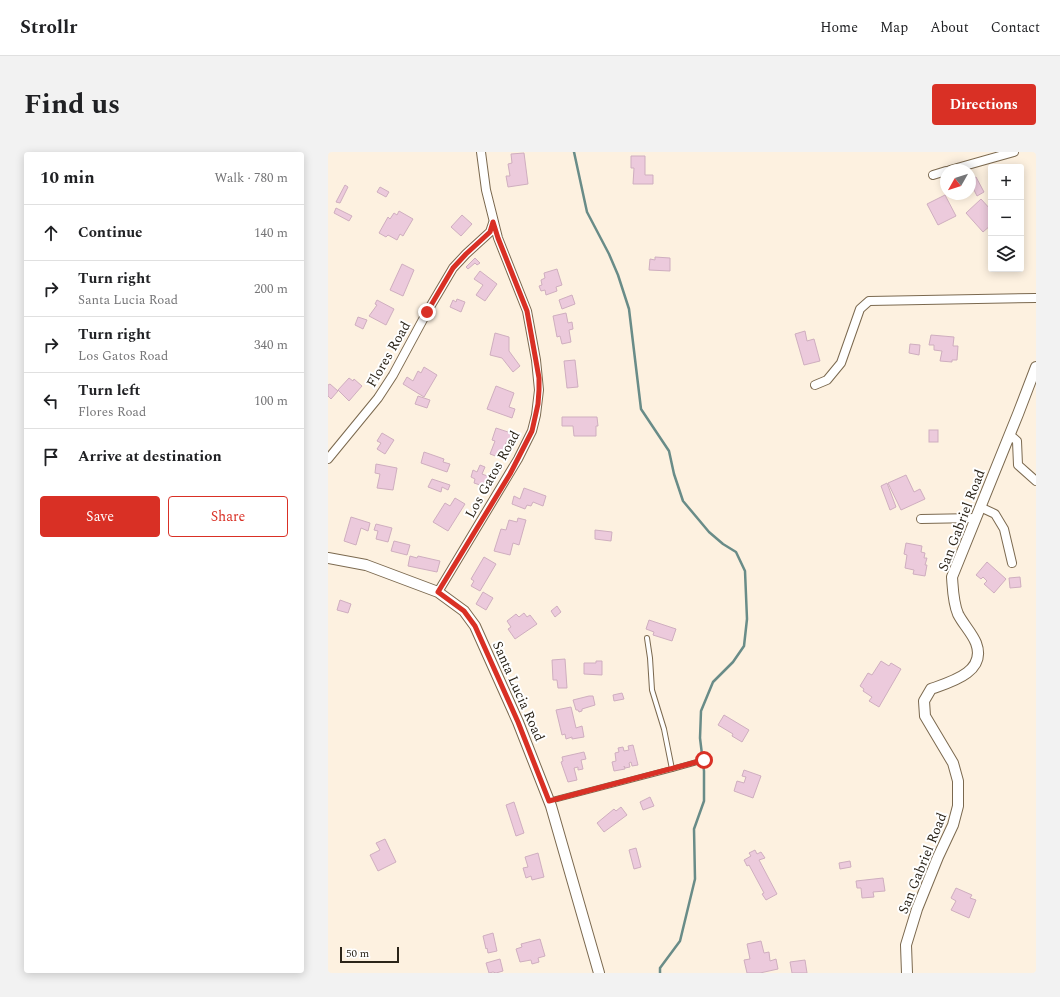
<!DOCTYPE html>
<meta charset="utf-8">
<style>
body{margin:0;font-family:Spectral,serif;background:#f2f2f2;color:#202124}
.controls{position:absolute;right:12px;top:12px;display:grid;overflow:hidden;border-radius:4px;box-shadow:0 2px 10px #0003}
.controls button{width:36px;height:36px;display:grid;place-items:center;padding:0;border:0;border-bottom:1px solid #e0e0e0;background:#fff;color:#202124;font:20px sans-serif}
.compass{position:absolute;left:612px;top:12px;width:36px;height:36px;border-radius:50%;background:#fff;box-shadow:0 2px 10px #0003;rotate:231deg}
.scale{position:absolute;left:12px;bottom:10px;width:59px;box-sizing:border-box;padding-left:4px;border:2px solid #2b2419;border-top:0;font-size:11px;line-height:14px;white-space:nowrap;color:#2b2419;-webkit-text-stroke:3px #fff;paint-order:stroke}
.stop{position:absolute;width:12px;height:12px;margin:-9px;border:3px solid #d93025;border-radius:50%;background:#fff}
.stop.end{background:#d93025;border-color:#fff;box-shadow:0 1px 4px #0008}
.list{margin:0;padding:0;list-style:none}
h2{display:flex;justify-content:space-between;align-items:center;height:52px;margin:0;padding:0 16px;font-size:17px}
h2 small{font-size:13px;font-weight:400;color:#757577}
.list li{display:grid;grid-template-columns:26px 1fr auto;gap:12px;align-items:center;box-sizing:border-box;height:56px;padding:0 16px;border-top:1px solid #e0e0e0}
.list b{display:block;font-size:15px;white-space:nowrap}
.list p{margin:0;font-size:13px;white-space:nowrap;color:#757577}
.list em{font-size:13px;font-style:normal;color:#757577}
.actions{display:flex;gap:8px;padding:12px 16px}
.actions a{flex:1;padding:9px 0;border:1px solid #d93025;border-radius:4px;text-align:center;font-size:14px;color:#d93025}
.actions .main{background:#d93025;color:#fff}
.icon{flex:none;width:22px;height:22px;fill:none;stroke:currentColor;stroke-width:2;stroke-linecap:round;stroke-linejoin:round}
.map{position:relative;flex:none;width:708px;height:821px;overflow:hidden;border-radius:4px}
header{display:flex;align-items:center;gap:24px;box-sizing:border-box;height:56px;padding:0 20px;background:#fff;border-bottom:1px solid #e0e0e0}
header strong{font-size:19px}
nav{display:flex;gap:22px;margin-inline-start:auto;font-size:14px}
.intro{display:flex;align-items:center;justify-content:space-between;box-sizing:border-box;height:96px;padding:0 24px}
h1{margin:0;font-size:28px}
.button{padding:10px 18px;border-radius:4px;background:#d93025;color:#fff;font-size:14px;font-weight:700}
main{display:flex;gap:24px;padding:0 24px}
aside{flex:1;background:#fff;border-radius:4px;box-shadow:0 2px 10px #0003}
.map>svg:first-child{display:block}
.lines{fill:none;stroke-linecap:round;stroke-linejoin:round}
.stream{stroke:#698c88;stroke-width:2.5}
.building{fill:#eccadc;stroke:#cfaebf}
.service-casing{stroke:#7b694f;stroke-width:6}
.minor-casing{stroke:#7b694f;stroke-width:10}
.tertiary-casing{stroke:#7b694f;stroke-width:12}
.service{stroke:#fff;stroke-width:4}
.minor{stroke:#fff;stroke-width:8}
.tertiary{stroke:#fff;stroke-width:10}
.route{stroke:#d93025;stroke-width:5}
.labels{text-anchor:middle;stroke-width:4;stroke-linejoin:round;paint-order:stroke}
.street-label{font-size:14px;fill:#2b2419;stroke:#fff}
</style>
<header>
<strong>Strollr</strong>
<nav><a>Home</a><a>Map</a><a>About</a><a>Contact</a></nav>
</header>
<div class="intro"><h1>Find us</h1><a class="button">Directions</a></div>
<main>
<aside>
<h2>10 min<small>Walk · 780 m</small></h2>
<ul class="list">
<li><svg class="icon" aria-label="ahead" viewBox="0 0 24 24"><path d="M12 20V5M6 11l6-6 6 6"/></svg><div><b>Continue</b></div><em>140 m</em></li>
<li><svg class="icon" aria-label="right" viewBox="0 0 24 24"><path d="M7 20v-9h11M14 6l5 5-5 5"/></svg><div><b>Turn right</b><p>Santa Lucia Road</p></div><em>200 m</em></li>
<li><svg class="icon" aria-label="right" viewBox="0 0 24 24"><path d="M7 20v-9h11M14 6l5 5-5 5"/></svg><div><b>Turn right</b><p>Los Gatos Road</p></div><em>340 m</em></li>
<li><svg class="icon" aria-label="left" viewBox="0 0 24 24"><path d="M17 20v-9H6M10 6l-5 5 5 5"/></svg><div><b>Turn left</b><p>Flores Road</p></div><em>100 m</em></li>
<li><svg class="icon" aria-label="arrive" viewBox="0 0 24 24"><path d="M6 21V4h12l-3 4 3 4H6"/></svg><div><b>Arrive at destination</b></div></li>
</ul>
<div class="actions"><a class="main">Save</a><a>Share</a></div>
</aside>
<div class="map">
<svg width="708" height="821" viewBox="0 0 708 821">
<rect width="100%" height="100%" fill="#fdf1e0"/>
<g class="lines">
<!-- stream -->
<polyline class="stream" points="246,0 259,60 281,102 290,123 301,157 313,257 341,299 346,322 355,349 381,380 395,392 408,400 417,419 419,467 416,494 405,510 385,530 373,559 372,586 376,619 376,649 366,677 367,727 352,789 332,816 332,821"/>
</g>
<!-- building -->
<g class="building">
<polygon points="196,1 200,32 180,35 178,24 182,24 180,12 184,11 183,2"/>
<polygon points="303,4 317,4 317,23 325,23 325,32 305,32 306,16 303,16"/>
<polygon points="648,25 656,40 649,44 643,32 646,31 644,27"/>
<polygon points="17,33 20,35 12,51 8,50"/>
<polygon points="52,35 61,40 58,45 49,40"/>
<polygon points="617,43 628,64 610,73 599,52"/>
<polygon points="653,47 663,58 663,73 655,80 638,61"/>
<polygon points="8,56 24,64 21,69 6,61"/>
<polygon points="71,59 85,67 75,84 72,82 69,88 60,83 58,85 51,81 60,65 62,67 66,61 69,63"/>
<polygon points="134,63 144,72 133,84 123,75"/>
<polygon points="327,105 342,106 342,119 321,118 322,107 327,108"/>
<polygon points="147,106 152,111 149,113 147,111 140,117 138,115"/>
<polygon points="74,112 86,118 75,144 62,138"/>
<polygon points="229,117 234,133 228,135 229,139 218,143 217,138 213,139 211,134 214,133 213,128 217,126 216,121"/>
<polygon points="152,119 169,132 157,149 148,143 155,133 146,127"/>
<polygon points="244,143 247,152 234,157 231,148"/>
<polygon points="129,147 137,150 133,160 122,155 125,148 128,150"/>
<polygon points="49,148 66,157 58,173 41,164 49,153 47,152"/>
<polygon points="238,161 240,171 244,170 245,177 241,178 243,190 234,192 232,184 229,185 225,164"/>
<polygon points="30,165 39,168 35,177 27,173"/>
<polygon points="477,179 479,189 486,187 492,209 476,213 467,182"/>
<polygon points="167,181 181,185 181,199 192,214 185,220 174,206 162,203"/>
<polygon points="603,183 626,185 625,194 630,194 629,208 624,208 624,210 612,209 614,199 606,198 606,193 601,193"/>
<polygon points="582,192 592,193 591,203 581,201"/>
<polygon points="247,208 250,235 239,236 236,209"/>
<polygon points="96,215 109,223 96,245 75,232 79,225 85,229 90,219 93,221"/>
<polygon points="21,226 25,229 26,227 34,234 21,249 10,238"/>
<polygon points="2,232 10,239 3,247 0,244 0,233"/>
<polygon points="168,234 186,241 181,255 187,257 184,266 159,257"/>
<polygon points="90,244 102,248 99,256 87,252"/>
<polygon points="234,265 269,265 270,274 268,274 268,284 246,284 245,274 234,274"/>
<polygon points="168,276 186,282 183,290 179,288 173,306 162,302 167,289 164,288"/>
<rect x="601" y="278" width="9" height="12"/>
<polygon points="54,281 66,288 57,302 49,297 53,291 49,289"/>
<polygon points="96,300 116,307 115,310 122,312 119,320 93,311"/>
<polygon points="48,312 69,316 65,338 49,336 52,322 47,321"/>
<polygon points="152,313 157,315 154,322 162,325 158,335 146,331 147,327 143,325 145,318 149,320"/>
<polygon points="578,323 586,340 592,337 597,347 573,358 560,331"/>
<polygon points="104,327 122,333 120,338 114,335 113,340 100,335"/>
<polygon points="559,331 568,355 562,358 553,334"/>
<polygon points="196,336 218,344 215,354 205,350 203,354 199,353 197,357 184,352 186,344 192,347"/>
<polygon points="127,346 137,352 120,379 105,370 117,351 122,354"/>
<polygon points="23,365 42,371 40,379 33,376 28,393 16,389"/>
<polygon points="190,366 198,368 191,393 185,391 182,403 166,399 173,377 178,378 181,368 189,370"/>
<polygon points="48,372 64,376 60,390 48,387 50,379 46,378"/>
<polygon points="267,378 284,380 283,389 267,387"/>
<polygon points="66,389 82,393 79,403 63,399"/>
<polygon points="578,391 594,394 593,400 597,401 596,406 599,406 597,413 599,413 597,424 585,422 586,418 577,416 579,403 576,402"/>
<polygon points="82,404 89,406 90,404 112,409 109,420 80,414"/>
<polygon points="156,405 168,412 152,439 143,434 146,429 143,427"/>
<polygon points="659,410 678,427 666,441 656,432 659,429 655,425 653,427 648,423"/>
<polygon points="692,425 693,435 682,436 681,426"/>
<polygon points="155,440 165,446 158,458 148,452"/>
<polygon points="12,448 23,452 20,461 9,458"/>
<polygon points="229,454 233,460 227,465 223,459"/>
<polygon points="196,461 199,465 202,463 209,472 187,487 180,477 183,475 179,469 188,462 191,465"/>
<polygon points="321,468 348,477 344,489 325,483 326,480 318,477"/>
<polygon points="237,507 239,536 230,536 229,528 225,528 224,508"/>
<polygon points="268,509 274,509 274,523 256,522 256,511 268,511"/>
<polygon points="553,509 561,514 563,511 573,517 551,555 541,549 544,545 535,539 536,537 532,534 540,521 544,523"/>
<polygon points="294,541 296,547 286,549 285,543"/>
<polygon points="261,544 265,544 267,553 254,557 254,559 251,560 250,558 248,558 245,548"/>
<polygon points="243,555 248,576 254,574 256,585 244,587 244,585 238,587 237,582 234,583 228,558"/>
<polygon points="396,563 421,578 414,590 404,584 405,582 390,573"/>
<polygon points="305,593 310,613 304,614 303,610 301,611 302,615 297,616 296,614 297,617 286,619 284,610 288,609 287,601 291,600 290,596 295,595 296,599 301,598 300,594"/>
<polygon points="256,600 258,607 253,608 255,617 250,618 250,615 246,616 249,628 240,630 233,610 235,609 234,605"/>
<polygon points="416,618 433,624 425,646 406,639 409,629 416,631 418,625 414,624"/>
<polygon points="322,645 326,654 315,658 312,650"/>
<polygon points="186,650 196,681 188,684 178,653"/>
<polygon points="293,655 299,663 276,680 269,671 286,657 288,659"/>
<polygon points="57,687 68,710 50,719 42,703 52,698 48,691"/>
<polygon points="308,696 313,715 306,717 301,698"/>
<polygon points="427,698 429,702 433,700 437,706 431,708 449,742 438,748 434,742 436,741 421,713 419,714 416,708 423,704 421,701"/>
<polygon points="210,701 216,725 204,728 203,724 198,726 195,716 200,715 197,705"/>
<polygon points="522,709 523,715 512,717 511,711"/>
<polygon points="555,726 557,739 545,740 546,745 534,746 533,736 529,736 528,729"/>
<polygon points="628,736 644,743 642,746 648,748 641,766 623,758 628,749 623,746"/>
<polygon points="165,781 169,799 160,801 159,796 158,797 155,784"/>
<polygon points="212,787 217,804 210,806 211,810 204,812 203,808 192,810 188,797 194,795 193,792"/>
<polygon points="433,789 436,801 441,800 442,809 448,807 450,817 432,821 419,821 416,808 422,807 419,792"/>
<polygon points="172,807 175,819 168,821 165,820 161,821 158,811"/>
<polygon points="477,808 479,821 464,821 462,810"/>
</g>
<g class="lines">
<defs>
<g id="service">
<polyline points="344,617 376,608"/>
<polyline points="221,649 344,617 336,577 324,538 322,506 319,486"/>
</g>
<g id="minor">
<polyline points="622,18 686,0"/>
<polyline points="605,23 618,19"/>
<polyline points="487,233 499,228 513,211 532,157 541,149 708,146"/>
<polyline points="682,283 689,289 690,313 708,329"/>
<polyline points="0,307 50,246 65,223 99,160 125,116 138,102 162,80 165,71"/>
<polyline points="652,355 667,362 676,377 684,411"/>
<polyline points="593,367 648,366"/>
<polyline points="110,440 190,307 204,279 208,263 211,238 208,208 199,159 170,86 158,38 153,0"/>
</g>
<g id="tertiary">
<polyline points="0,406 38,413 110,440 136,459 147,474 190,570 223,654 271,821"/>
<path d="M579,821L578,793L589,757L610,705L625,673L630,654V629L625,611L597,564L596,549L603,537C623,530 659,520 648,491C644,481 635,472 630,462C625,450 625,438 624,425L690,262L708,215"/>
</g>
</defs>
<!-- service casing -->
<use href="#service" class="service-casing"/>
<!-- minor casing -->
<use href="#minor" class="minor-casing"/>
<!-- tertiary casing -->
<use href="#tertiary" class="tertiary-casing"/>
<!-- service -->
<use href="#service" class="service"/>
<!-- minor -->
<use href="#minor" class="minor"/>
<!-- tertiary -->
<use href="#tertiary" class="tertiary"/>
</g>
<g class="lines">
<!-- route -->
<polyline class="route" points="99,160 125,116 138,102 162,80 165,70 170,86 199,159 211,226 211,238 210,252 204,279 182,322 110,440 136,459 147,474 190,570 221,649 376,608"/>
</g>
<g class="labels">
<!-- street labels -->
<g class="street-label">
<text transform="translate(60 202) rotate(-60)" y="5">Flores Road</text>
<text transform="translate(164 322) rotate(-61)" y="5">Los Gatos Road</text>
<text transform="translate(633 368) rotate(-69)" y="5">San Gabriel Road</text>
<text transform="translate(191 539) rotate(66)" y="5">Santa Lucia Road</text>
<text transform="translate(594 711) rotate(-68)" y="5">San Gabriel Road</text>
</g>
</g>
</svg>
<div class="controls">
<button>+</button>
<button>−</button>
<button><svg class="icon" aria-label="layers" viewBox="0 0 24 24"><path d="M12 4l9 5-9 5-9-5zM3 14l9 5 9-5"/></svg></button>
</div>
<svg class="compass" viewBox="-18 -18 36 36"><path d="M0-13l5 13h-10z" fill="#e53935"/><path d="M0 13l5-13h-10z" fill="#757577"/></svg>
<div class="scale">50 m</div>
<div class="stop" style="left:376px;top:608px"></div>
<div class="stop end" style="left:99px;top:160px"></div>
</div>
</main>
